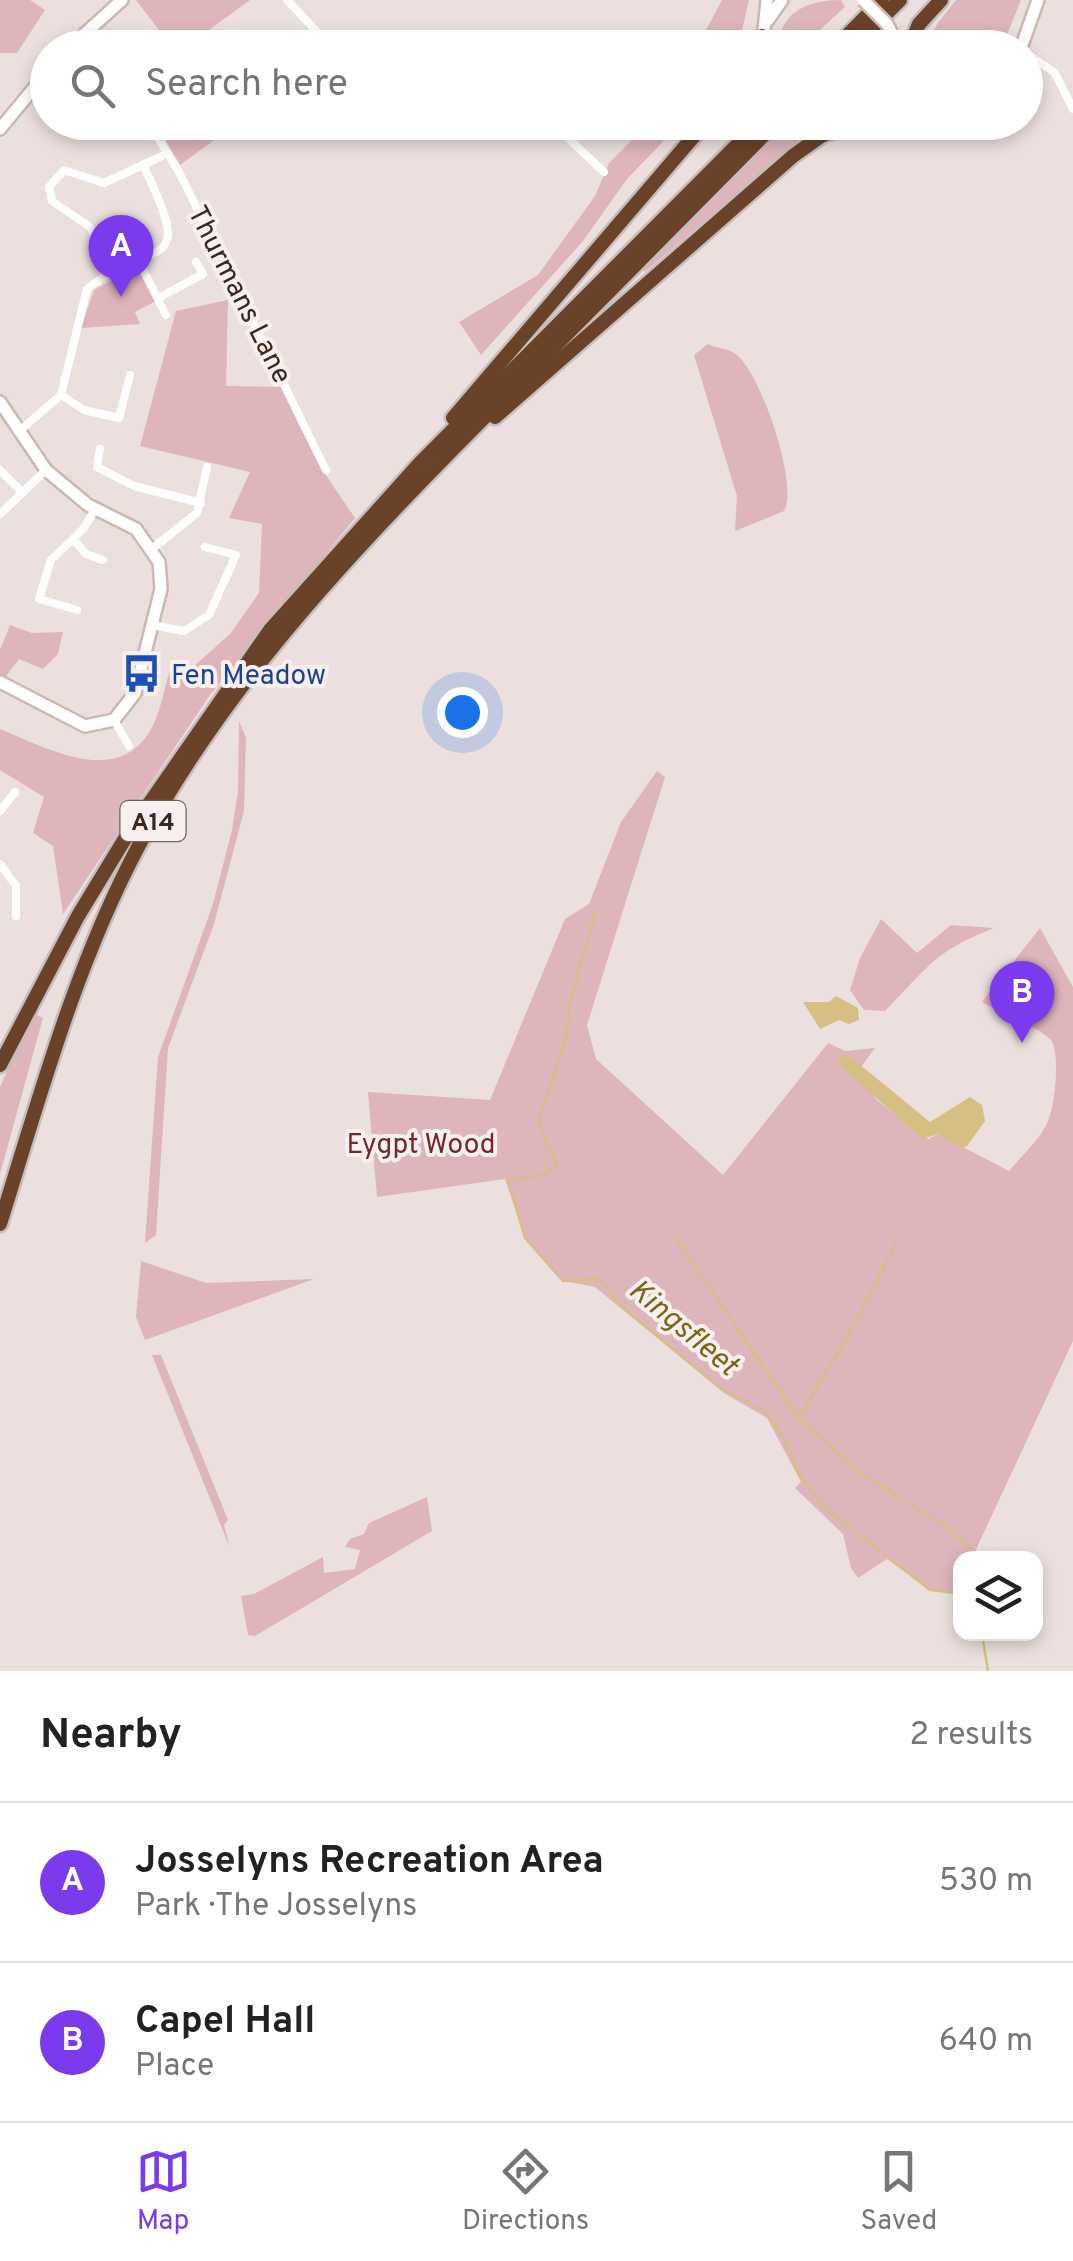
<!DOCTYPE html>
<meta charset="utf-8">
<style>
body{margin:0;font-family:Overpass,sans-serif;background:#f6f6f6;color:#222}
.controls{position:absolute;right:30px;bottom:30px;display:grid;overflow:hidden;border-radius:20px;box-shadow:0 5px 15px #0003}
.controls button{width:90px;height:90px;display:grid;place-items:center;padding:0;border:0;border-bottom:2px solid #e0e0e0;background:#fff;color:#222;font:50px sans-serif}
.you{position:absolute;left:462px;top:712px;width:35px;height:35px;margin:-25px;border:8px solid #fff;border-radius:50%;background:#1a73e8;box-shadow:0 0 0 15px #1a73e833}
.badge{display:grid;place-items:center;width:65px;height:65px;border-radius:50%;background:#7c3aed;color:#fff;font-size:32px;font-weight:700}
.pin{position:absolute;translate:-50% -82px;filter:drop-shadow(0 2px 5px #0008)}
.pin::after{content:'';position:absolute;top:52px;width:35px;height:30px;background:inherit;clip-path:polygon(0 0,100% 0,50% 100%)}
.list{margin:0;padding:0;list-style:none}
h2{display:flex;justify-content:space-between;align-items:center;height:130px;margin:0;padding:0 40px;font-size:42px}
h2 small{font-size:32px;font-weight:400;color:#767676}
.list li{display:grid;grid-template-columns:65px 1fr auto;gap:30px;align-items:center;box-sizing:border-box;height:160px;padding:0 40px;border-top:2px solid #e0e0e0}
.list b{display:block;font-size:38px;white-space:nowrap}
.list p{margin:0;font-size:32px;white-space:nowrap;color:#767676}
.list em{font-size:32px;font-style:normal;color:#767676}
.icon{flex:none;width:55px;height:55px;fill:none;stroke:currentColor;stroke-width:2;stroke-linecap:round;stroke-linejoin:round}
.map{position:relative;flex:none;width:1073px;height:1671px;overflow:hidden}
.search{position:absolute;background:#fff;box-shadow:0 5px 15px #0003;left:30px;right:30px;top:30px;height:110px;display:flex;align-items:center;gap:25px;box-sizing:border-box;padding:0 35px;border-radius:55px;color:#767676;font-size:38px}
.sheet{height:450px;background:#fff}
nav{display:flex;justify-content:space-around;align-items:center;box-sizing:border-box;height:140px;border-top:2px solid #e0e0e0;background:#fff;font-size:28px;color:#767676}
nav a{display:grid;justify-items:center;gap:5px}
nav .on{color:#7c3aed}
.map>svg:first-child{display:block}
.green{fill:#deb5bb}
.water{fill:#d5c081}
.lines{fill:none;stroke-linecap:round;stroke-linejoin:round}
.stream{stroke:#d5c081;stroke-width:2.5}
.secondary-casing{stroke:#ccb7b1;stroke-width:16}
.highway-casing{stroke:#c4bebc;stroke-width:19}
.street{stroke:#fff;stroke-width:8}
.secondary{stroke:#fff;stroke-width:11}
.highway{stroke:#6a4228;stroke-width:14}
.secondary-bridge-casing{stroke:#ccb7b1;stroke-width:16;stroke-linecap:butt}
.secondary-bridge{stroke:#fff;stroke-width:11}
.labels{text-anchor:middle;stroke-width:8;stroke-linejoin:round;paint-order:stroke}
.shield{fill:#f8f0ef;stroke:#74645d;stroke-width:2.5}
.shield-label{font-size:25px;font-weight:bold;fill:#3c281e}
.street-label{font-size:28px;fill:#3c281e;stroke:#f8f0ef}
.transit-label{font-size:28px;fill:#164399;stroke:#f8f0ef;text-anchor:start}
.park-label{font-size:28px;fill:#762627;stroke:#f8f0ef}
.water-label{font-size:30px;font-style:italic;fill:#7c6315;stroke:#f8f0ef}
</style>
<div class="map">
<svg width="1073" height="1671" viewBox="0 0 1073 1671">
<rect width="100%" height="100%" fill="#ebe0de"/>
<!-- green -->
<g class="green">
<polygon points="0,0 30,0 45,10 17,53 0,53"/>
<polygon points="136,0 250,0 195,40 204,48 172,47"/>
<polygon points="722,0 749,0 738,47 697,47"/>
<path d="M841,0L845,7L801,47H778C780,11 809,0 841,0Z"/>
<polygon points="956,0 1021,0 1002,47 927,47 937,24"/>
<polygon points="156,123 204,123 217,138 180,165"/>
<polygon points="649,123 681,123 627,179 583,241 481,355 459,322 538,275 595,196 609,163"/>
<polygon points="781,123 822,128 780,156 645,272 638,265"/>
<polygon points="138,267 156,301 135,312 140,324 81,328 94,290"/>
<path d="M228,300L226,386L285,387L325,474L355,518L210,695L63,914L53,846L33,833L44,797L0,770V729C45,747 116,788 150,731C161,713 165,684 172,663L193,667L230,634L259,593L262,524L229,518L250,472L140,446L176,311Z"/>
<path d="M708,344C717,349 729,348 737,355C761,375 799,484 784,511L735,531L737,496L694,355Z"/>
<polygon points="10,625 32,633 63,632 58,654 43,669 19,659 0,684 0,650"/>
<polygon points="239,721 246,738 244,811 214,924 168,1048 156,1235 145,1243 158,1057 213,904 232,830 238,791"/>
<path d="M657,771L665,777L587,1025L596,1059L723,1175L828,1043L845,1051L875,1048L861,1067L845,1054L877,1100L928,1139L938,1134L1009,1171C1021,1156 1041,1139 1048,1121C1055,1106 1061,1050 1050,1039C1032,1023 1003,1014 982,1002L1040,928L1073,987V1341L972,1558H960L956,1593L930,1590L887,1559L858,1578L851,1568L843,1534L795,1488L801,1482L767,1418L724,1393L595,1287L563,1281L525,1238L505,1179L377,1197L368,1092L490,1100L565,919L589,904L621,822Z"/>
<path d="M881,919L917,953L951,925L994,928C933,952 929,967 885,1011L864,1010L850,990L860,958Z"/>
<polygon points="33,1013 43,1018 0,1174 0,1087"/>
<polygon points="141,1261 206,1283 314,1279 145,1340 136,1317"/>
<polygon points="152,1355 161,1355 228,1520 224,1525 230,1548"/>
<polygon points="427,1497 432,1531 255,1636 248,1635 241,1596 254,1594 323,1557 324,1573 355,1569 360,1550 345,1547 350,1539 364,1534 369,1523"/>
</g>
<!-- water -->
<g class="water">
<polygon points="836,996 858,1008 859,1020 849,1024 839,1020 820,1029 803,1002 829,1002"/>
<polygon points="840,1055 848,1055 930,1122 970,1097 982,1105 985,1121 967,1146 960,1148 938,1134 923,1139 848,1073 839,1065"/>
</g>
<g class="lines">
<!-- stream -->
<g class="stream">
<path d="M596,911L568,1008C573,1027 547,1099 538,1122L557,1165L543,1175L508,1180L525,1238L563,1281L600,1279L621,1306L718,1386L766,1412L783,1436L798,1472L823,1506L930,1590L956,1593"/>
<polyline points="674,1236 799,1418 861,1473 947,1527 975,1552 972,1558"/>
<polyline points="857,1319 896,1243"/>
<polyline points="801,1415 853,1326"/>
<polyline points="960,1583 956,1593 960,1604"/>
<polyline points="976,1634 983,1640 988,1671"/>
</g>
<defs>
<g id="secondary">
<polyline points="768,20 782,0"/>
<polyline points="887,24 900,48"/>
<polyline points="763,40 767,0"/>
<polyline points="69,48 122,0"/>
<polyline points="1021,48 1038,0"/>
<polyline points="0,129 48,71"/>
<polyline points="0,402 46,470 88,505 136,529 159,562 161,589 135,693 114,720 85,726 0,682"/>
</g>
<g id="highway">
<polyline points="758,48 762,36"/>
<polyline points="835,48 882,0"/>
<polyline points="852,48 900,0"/>
<polyline points="909,48 919,24 941,0"/>
<polyline points="495,417 793,156 821,136 847,125"/>
<polyline points="453,418 706,122"/>
<polyline points="0,1065 78,916 126,837 270,630 420,463 760,122"/>
<path d="M0,1224C40,1096 75,966 138,847C218,697 333,571 452,450C560,340 669,232 777,122"/>
</g>
</defs>
<!-- secondary casing -->
<use href="#secondary" class="secondary-casing"/>
<!-- highway casing -->
<use href="#highway" class="highway-casing"/>
<!-- street -->
<g class="street">
<polyline points="287,0 332,48"/>
<polyline points="1026,53 1055,73 1073,109"/>
<polyline points="148,122 179,172 326,470"/>
<polyline points="551,122 604,172"/>
<polyline points="139,262 166,315"/>
<polyline points="113,274 90,227 52,201 49,187 64,170 104,183 162,156"/>
<polyline points="158,298 203,274 196,262"/>
<polyline points="61,395 84,410 119,418 130,375"/>
<path d="M18,432L61,395L87,289C154,235 198,278 143,165"/>
<polyline points="100,449 97,467 134,486 201,503"/>
<polyline points="0,470 22,492"/>
<polyline points="0,514 46,470"/>
<polyline points="74,540 86,554 103,560"/>
<polyline points="153,548 197,513 207,467"/>
<polyline points="77,610 39,599 51,560 84,528 95,509"/>
<polyline points="152,625 184,631 209,615 236,555 205,547"/>
<polyline points="114,720 129,746"/>
<polyline points="0,811 15,792"/>
<polyline points="0,864 16,886 16,916"/>
</g>
<!-- secondary -->
<use href="#secondary" class="secondary"/>
<!-- highway -->
<use href="#highway" class="highway"/>
<defs>
<polyline id="secondary-bridge" points="863,0 887,24"/>
</defs>
<!-- secondary-bridge casing -->
<use href="#secondary-bridge" class="secondary-bridge-casing"/>
<!-- secondary-bridge -->
<use href="#secondary-bridge" class="secondary-bridge"/>
</g>
<!-- icons -->
<defs>
<symbol id="bus-bare" viewBox="-9 -9 18 18"><path d="M-5-6H5V4H4V6H2V4H-2V6H-4V4H-5ZM-3.5-4V0h7V-4ZM-3.5 1.2v1.5H-2V1.2ZM2 1.2v1.5H3.5V1.2Z" fill="#1a4fb4" stroke="#f8f0ef" stroke-width="2.5" paint-order="stroke"/></symbol>
</defs>
<g fill-rule="evenodd">
<use href="#bus-bare" x="114" y="646" width="55" height="55"/>
</g>
<g class="labels">
<!-- shield labels -->
<rect class="shield" x="120.5" y="801" width="65" height="40" rx="8"/>
<g class="shield-label">
<text x="153" y="830">A14</text>
</g>
<!-- street labels -->
<g class="street-label">
<text transform="translate(241 294) rotate(63)" y="10">Thurmans Lane</text>
</g>
<!-- transit labels -->
<g class="transit-label">
<text x="171" y="684">Fen Meadow</text>
</g>
<!-- park labels -->
<g class="park-label">
<text x="421" y="1153">Eygpt Wood</text>
</g>
<!-- water labels -->
<g class="water-label">
<text transform="translate(684 1327) rotate(40)" y="10">Kingsfleet</text>
</g>
</g>
</svg>
<div class="controls">
<button><svg class="icon" aria-label="layers" viewBox="0 0 24 24"><path d="M12 4l9 5-9 5-9-5zM3 14l9 5 9-5"/></svg></button>
</div>
<div class="you"></div>
<div class="pin badge" style="left:121px;top:297px">A</div>
<div class="pin badge" style="left:1022px;top:1043px">B</div>
<div class="search"><svg class="icon" aria-label="search" viewBox="0 0 24 24"><circle cx="10" cy="10" r="6"/><path d="M15 15l6 6"/></svg>Search here</div>
</div>
<section class="sheet">
<h2>Nearby<small>2 results</small></h2>
<ul class="list">
<li><span class="badge">A</span><div><b>Josselyns Recreation Area</b><p>Park · The Josselyns</p></div><em>530 m</em></li>
<li><span class="badge">B</span><div><b>Capel Hall</b><p>Place</p></div><em>640 m</em></li>
</ul>
</section>
<nav>
<a class="on"><svg class="icon" aria-label="map" viewBox="0 0 24 24"><path d="M3 6l6-2 6 2 6-2v14l-6 2-6-2-6 2zM9 4v14M15 6v14"/></svg>Map</a>
<a><svg class="icon" aria-label="directions" viewBox="0 0 24 24"><path d="M12 3l9 9-9 9-9-9zM9 14v-3h6M13 9l2 2-2 2"/></svg>Directions</a>
<a><svg class="icon" aria-label="saved" viewBox="0 0 24 24"><path d="M7 4h10v16l-5-4-5 4z"/></svg>Saved</a>
</nav>
